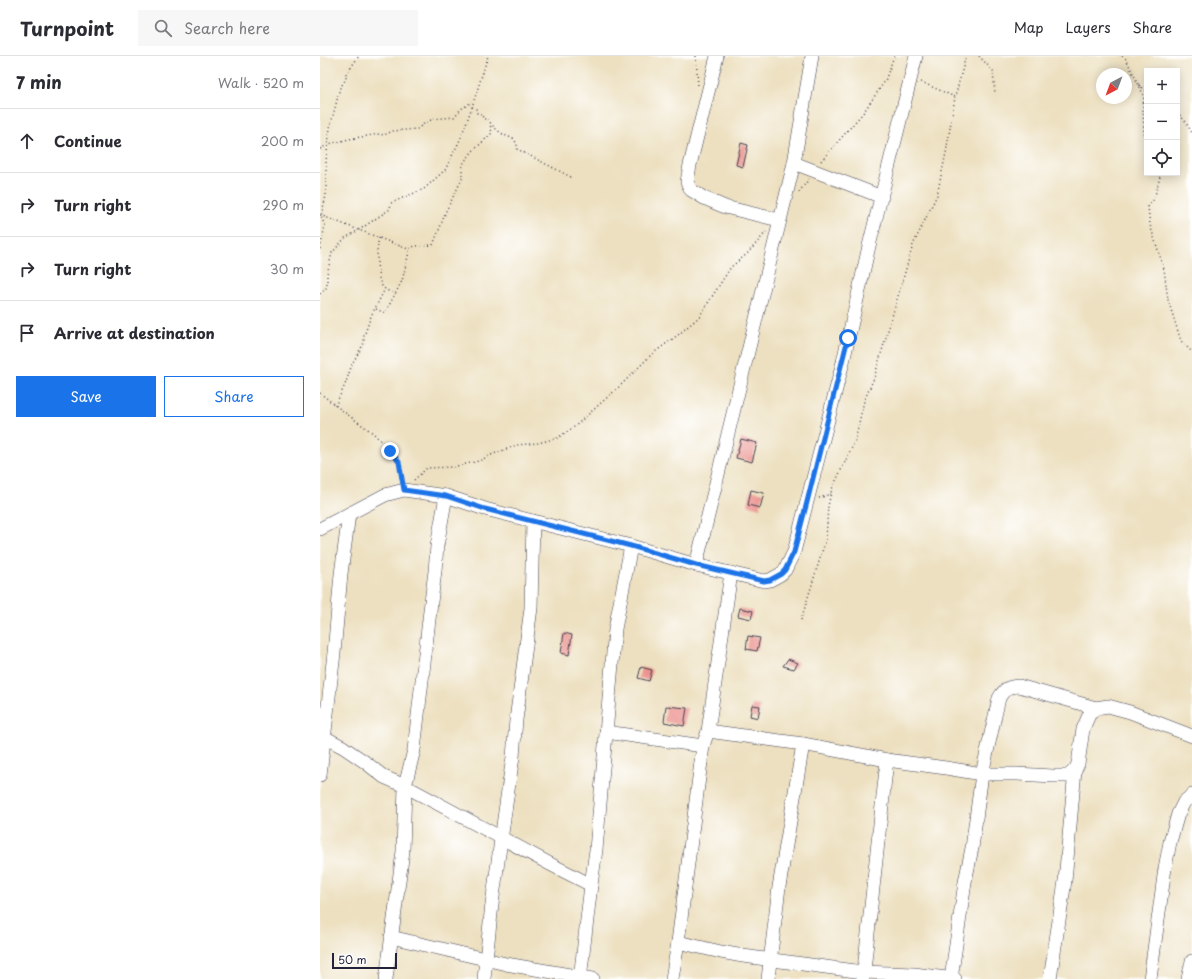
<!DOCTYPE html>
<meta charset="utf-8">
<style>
body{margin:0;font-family:"Playpen Sans",sans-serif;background:#f7f7f7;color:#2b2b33}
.controls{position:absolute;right:12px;top:12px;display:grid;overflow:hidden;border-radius:0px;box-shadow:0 2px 10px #0003}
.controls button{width:36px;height:36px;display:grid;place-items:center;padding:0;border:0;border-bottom:1px solid #e1e1e2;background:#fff;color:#2b2b33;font:20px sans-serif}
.compass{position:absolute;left:776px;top:12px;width:36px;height:36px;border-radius:50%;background:#fff;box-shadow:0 2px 10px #0003;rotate:221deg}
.scale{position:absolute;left:12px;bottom:10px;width:65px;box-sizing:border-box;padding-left:4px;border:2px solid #22223b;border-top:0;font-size:11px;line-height:14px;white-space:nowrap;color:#22223b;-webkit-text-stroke:3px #fff;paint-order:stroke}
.stop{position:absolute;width:12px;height:12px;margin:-9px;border:3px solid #1a73e8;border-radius:50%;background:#fff}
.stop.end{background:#1a73e8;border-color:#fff;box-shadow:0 1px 4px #0008}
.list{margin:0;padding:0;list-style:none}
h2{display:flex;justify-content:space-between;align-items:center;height:52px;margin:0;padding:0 16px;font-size:17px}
h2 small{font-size:13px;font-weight:400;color:#7c7c81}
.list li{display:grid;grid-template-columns:26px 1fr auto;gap:12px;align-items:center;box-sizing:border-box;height:64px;padding:0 16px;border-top:1px solid #e1e1e2}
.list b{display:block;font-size:15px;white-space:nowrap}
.list em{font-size:13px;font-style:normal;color:#7c7c81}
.actions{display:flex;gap:8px;padding:12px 16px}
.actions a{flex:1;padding:9px 0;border:1px solid #1a73e8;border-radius:0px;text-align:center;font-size:14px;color:#1a73e8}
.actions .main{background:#1a73e8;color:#fff}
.icon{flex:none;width:22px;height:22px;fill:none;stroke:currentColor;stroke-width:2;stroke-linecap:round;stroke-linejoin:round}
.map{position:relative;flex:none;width:872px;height:923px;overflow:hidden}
header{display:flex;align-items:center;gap:24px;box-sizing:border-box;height:56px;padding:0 20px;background:#fff;border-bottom:1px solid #e1e1e2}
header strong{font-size:19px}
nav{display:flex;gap:22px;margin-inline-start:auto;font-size:14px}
.search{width:280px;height:36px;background:#f7f7f7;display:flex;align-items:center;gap:10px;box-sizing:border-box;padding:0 14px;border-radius:0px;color:#7c7c81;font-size:15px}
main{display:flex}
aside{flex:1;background:#fff}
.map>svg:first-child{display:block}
.building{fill:#eb938e}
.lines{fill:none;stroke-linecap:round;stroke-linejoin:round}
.minor-casing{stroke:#403e4f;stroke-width:14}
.path{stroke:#403e4f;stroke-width:1.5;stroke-dasharray:1 3;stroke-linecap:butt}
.minor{stroke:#fff;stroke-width:13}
.route{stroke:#1a73e8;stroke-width:5}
</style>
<header>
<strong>Turnpoint</strong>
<div class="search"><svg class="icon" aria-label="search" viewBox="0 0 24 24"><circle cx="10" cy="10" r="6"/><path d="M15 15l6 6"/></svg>Search here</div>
<nav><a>Map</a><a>Layers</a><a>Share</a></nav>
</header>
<main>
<aside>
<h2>7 min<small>Walk · 520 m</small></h2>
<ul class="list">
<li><svg class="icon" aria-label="ahead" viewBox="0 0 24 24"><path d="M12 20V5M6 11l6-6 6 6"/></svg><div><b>Continue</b></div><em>200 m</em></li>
<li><svg class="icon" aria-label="right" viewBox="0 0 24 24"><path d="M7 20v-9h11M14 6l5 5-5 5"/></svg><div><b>Turn right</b></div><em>290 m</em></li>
<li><svg class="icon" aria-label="right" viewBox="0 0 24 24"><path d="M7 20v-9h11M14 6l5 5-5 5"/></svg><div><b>Turn right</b></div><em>30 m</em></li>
<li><svg class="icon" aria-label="arrive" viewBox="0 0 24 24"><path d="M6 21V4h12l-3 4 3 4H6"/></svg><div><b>Arrive at destination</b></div></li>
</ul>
<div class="actions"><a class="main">Save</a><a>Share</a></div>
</aside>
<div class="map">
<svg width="872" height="923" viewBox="0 0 872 923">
<rect width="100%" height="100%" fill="#fff"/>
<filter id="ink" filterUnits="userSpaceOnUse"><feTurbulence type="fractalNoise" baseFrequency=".025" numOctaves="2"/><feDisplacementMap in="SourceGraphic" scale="8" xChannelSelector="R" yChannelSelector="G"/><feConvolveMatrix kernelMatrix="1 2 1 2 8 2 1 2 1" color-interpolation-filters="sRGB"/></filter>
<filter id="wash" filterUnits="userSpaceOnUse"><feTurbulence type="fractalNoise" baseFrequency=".012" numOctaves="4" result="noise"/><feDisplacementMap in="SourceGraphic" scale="16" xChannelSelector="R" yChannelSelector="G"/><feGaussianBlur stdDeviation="0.9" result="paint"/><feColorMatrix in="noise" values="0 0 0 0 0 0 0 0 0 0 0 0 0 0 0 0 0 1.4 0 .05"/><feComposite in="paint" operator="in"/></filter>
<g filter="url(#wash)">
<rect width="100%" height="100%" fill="#ede0c0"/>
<g id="blocks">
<!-- building -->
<g class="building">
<polygon points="421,87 428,89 423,111 416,109"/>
<polygon points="421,383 437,387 432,406 416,402"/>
<polygon points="431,434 444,437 440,452 428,449"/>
<polygon points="420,552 433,555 431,563 418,560"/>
<polygon points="244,577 252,579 249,599 241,597"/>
<polygon points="428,580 440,582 437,595 426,593"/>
<polygon points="468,603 478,607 474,613 463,610"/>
<polygon points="321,611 332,614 329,625 318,622"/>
<polygon points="432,649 440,650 438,662 430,660"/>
<polygon points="346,650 367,652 364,670 344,666"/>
</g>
</g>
</g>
<g filter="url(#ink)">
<use href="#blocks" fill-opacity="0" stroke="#403e4f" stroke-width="1"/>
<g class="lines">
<defs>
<g id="minor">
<polyline points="397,0 370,109 367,126 371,134 384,142 405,151 459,164"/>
<polyline points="474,107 562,141"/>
<polyline points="0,473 65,439 84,434 126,440 165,453 311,490 376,509 444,525 450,524 461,518 465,514 474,496 523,306 549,190 596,0"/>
<polyline points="376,509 474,107 492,0"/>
<polyline points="388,675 483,688 567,704 626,712 662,718 697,718 733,720 748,720 755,714"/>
<polyline points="286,676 383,690"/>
<polyline points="0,679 23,691 45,706 64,721 85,730 230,808 271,829"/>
<polyline points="0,719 14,597 21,518 29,458"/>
<polyline points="71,881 186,908 273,923"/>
<polyline points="358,886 401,896 423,900 543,916 594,918 635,923"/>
<polyline points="66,923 83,795 85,730 94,694 111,546 115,515 117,490 126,440"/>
<polyline points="164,923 172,848 189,727 193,701 196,664 211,552 213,465"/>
<polyline points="260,923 271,829 276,794 295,573 311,490"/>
<polyline points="352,923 358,886 383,690 388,675 411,517"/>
<polyline points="448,923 459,831 483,688"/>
<polyline points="543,923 567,704"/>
<path d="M631,923L645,826L652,792L662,718L679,642C685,632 688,631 699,630L776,652"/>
<polyline points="730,923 745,825 755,714 758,708 763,673 769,659 776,652 788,650 810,656 872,680"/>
<polyline points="830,923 845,812 850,786 858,758 864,746 872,739"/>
<polyline points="868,923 872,905"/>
</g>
</defs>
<!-- minor casing -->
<use href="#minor" class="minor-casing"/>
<!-- path -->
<g class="path">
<polyline points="376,0 378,30"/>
<polyline points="659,0 673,15 675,38"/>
<polyline points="802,0 806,3 824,40 823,50 824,80 827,90"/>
<polyline points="601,26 635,41 646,0"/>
<polyline points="819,29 827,35"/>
<path d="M152,51L156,53L157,57L162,58L163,63H168C172,71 184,81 193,82L197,88V93L251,121"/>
<polyline points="857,56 866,66 872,77"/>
<polyline points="0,93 9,88 29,83 59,78 64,79 73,75 97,73 105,67 113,63 134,61 141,53 152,46"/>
<polyline points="501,105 543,57 565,25 574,0"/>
<polyline points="841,117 834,143 828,151 830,169 844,213 848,244 861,285 872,296"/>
<polyline points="479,136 489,123"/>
<polyline points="0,159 88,193 95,190 113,189 119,174 126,155 142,123 142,113 144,106 153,95 172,77 170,68"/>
<path d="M59,182C56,194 56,219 62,230C65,234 71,236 75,238"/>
<polyline points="0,193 5,170 1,160 6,140 6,105 10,72 20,32 26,23 26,18 39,0"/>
<polyline points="0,238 7,231 7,218 12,197 25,182 39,174 70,153 71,147 104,133 125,114 140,84 152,51 168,0"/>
<polyline points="56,253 65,257 82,225 90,192"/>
<polyline points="0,337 20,353 53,377 71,395 79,406 83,424"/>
<polyline points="15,350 25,329 32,308 44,287 44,280 51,260 65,233"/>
<polyline points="94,424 107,412 133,411 159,405 171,399 197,389 218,387 237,382 253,372 300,330 332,298 358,279 379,261 411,211 427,198 446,176"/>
<polyline points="499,442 511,438"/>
<polyline points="481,564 506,483 508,450 512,433 535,385 544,345 554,322 593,189 617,139 626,97 635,41"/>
</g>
<!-- minor -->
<use href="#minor" class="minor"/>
</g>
</g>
<g class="lines" filter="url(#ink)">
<!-- route -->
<polyline class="route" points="70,395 79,406 84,434 126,440 165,453 311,490 376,509 444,525 450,524 461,518 465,514 474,496 487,446 528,282"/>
</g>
</svg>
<div class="controls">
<button>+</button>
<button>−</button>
<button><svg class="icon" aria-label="locate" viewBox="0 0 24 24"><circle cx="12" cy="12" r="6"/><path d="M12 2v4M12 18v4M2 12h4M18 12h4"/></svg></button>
</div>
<svg class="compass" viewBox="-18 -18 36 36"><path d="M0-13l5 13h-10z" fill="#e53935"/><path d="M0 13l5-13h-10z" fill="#7c7c81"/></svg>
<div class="scale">50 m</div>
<div class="stop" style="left:528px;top:282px"></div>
<div class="stop end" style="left:70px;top:395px"></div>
</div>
</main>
